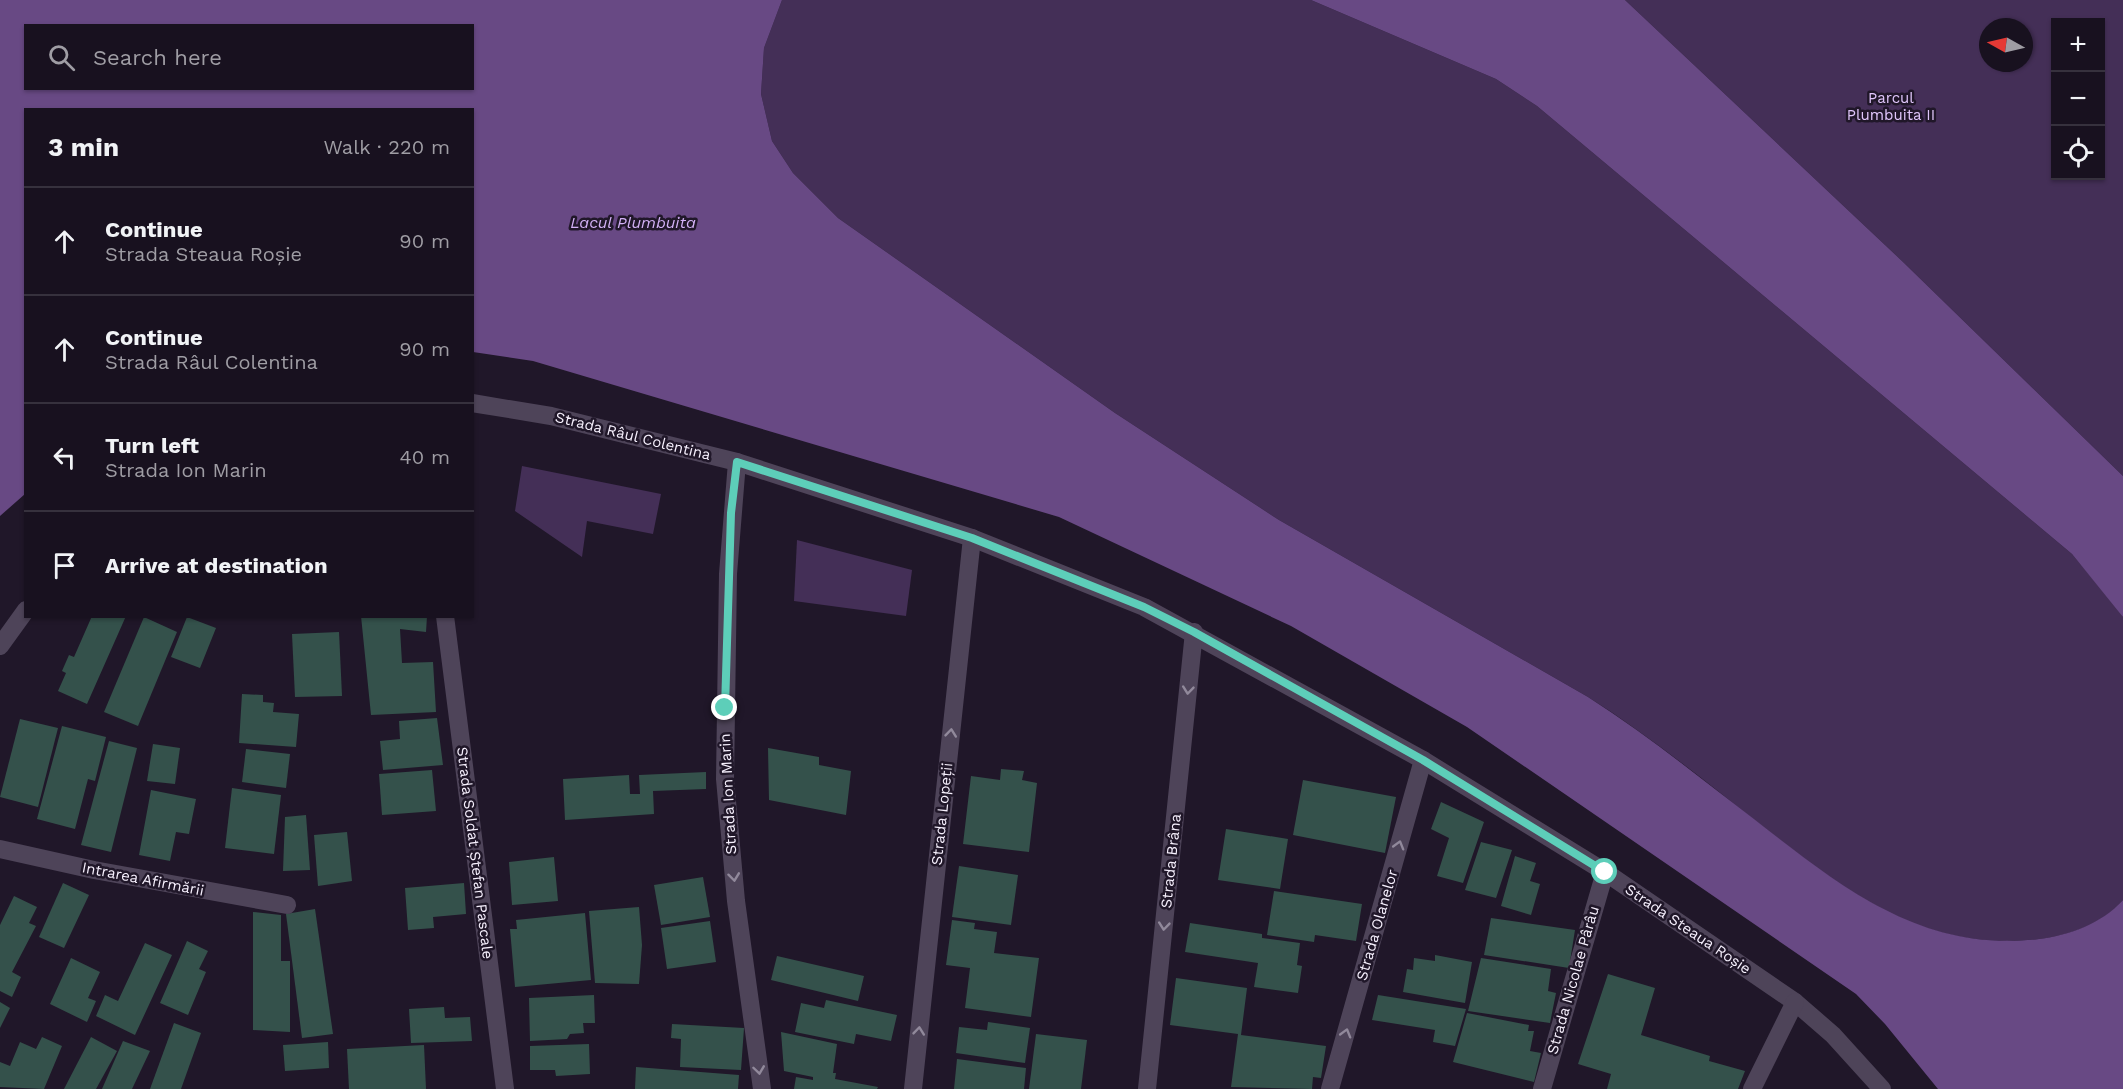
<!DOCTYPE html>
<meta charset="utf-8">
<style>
body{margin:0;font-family:"Work Sans",sans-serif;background:#211a28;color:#f1f3f6}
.controls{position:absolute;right:18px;top:18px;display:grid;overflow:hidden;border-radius:0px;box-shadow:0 2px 4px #0004}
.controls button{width:54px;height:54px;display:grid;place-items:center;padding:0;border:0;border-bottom:2px solid #36313d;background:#18111f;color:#f1f3f6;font:30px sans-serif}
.compass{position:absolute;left:1979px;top:18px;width:54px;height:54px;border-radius:50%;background:#18111f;box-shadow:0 2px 4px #0004;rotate:278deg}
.stop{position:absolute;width:18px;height:18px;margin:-14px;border:4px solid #5dceb9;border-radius:50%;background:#fff}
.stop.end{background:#5dceb9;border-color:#fff;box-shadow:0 2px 6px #0008}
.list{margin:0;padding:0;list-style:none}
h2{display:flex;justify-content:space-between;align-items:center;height:78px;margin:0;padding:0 24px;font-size:26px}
h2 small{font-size:20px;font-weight:400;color:#9f9da4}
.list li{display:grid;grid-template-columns:39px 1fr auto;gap:18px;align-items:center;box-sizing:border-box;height:108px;padding:0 24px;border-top:2px solid #36313d}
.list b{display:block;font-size:22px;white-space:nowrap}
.list p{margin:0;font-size:20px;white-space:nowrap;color:#9f9da4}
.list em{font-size:20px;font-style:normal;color:#9f9da4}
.icon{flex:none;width:33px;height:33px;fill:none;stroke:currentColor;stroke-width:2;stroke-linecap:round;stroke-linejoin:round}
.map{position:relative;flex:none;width:2123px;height:1089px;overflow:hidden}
.search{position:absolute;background:#18111f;box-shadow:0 2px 4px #0004;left:24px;top:24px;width:450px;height:66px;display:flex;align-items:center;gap:15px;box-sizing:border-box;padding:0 21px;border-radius:0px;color:#9f9da4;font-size:22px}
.panel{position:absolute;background:#18111f;box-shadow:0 2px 4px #0004;left:24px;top:108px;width:450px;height:510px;border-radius:0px}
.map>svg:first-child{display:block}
.green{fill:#442f57;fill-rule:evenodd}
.water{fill:#684984;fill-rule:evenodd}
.building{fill:#34514b}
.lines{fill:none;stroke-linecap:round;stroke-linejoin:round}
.minor{stroke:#4e4459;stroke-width:18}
.oneway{stroke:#91899b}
.route{stroke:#5dceb9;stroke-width:8}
.labels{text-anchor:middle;stroke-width:5;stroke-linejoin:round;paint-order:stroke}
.park-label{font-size:15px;fill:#e0c6fb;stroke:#201729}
.street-label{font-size:15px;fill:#f6f0fd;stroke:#201729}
.water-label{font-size:16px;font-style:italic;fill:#d3b1f6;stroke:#201729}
</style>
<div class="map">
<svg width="2123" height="1089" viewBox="0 0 2123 1089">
<rect width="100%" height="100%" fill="#201729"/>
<!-- green -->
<g class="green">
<path d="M782,0H1311L1496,79L1537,106L2072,554L2121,613L2123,617V900C2102,924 2071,935 2039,939C1921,953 1843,889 1756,821C1701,778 1647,734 1588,697L1279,520L1115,413L838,218L793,173L772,141L761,94L764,48Z"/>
<path d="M1625,0H2123V476L1902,261ZM2056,22H2100V176H2056ZM1988,27H2024V63H1988Z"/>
<polygon points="522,466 661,494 653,534 587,521 582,557 515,511"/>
<polygon points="797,540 912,570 906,616 794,601"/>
</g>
<!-- water -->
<g class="water">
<path d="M0,0H782L764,48L761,94L772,141L793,173L838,218L1115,413L1279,520L1588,697C1646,734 1699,777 1754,819C1840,886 1921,953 2039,939C2070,935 2101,924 2123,900V1089H1938L1885,1024L1856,994L1467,727L1291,626L1059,517L533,361L473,352L472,110H26L25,494L0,516ZM26,26H472V88H26Z"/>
<polygon points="1311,0 1625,0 1902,261 2123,476 2123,617 2072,554 1537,106 1496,79"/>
</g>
<!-- building -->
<g class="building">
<polygon points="92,616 126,616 87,704 58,691 66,673 62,671 69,655 74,657"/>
<polygon points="361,616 427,616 426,632 400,629 402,663 433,662 436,712 371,715"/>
<polygon points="144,617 177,632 138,726 104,712"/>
<polygon points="187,617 216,628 200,668 171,657"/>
<polygon points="339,632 342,696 295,697 292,634"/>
<polygon points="242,694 263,695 263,702 274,703 273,712 299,714 296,747 239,743"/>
<polygon points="437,718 443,765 383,770 380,741 400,739 399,721"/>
<polygon points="20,719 58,728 38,807 0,797"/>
<polygon points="62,726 106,737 95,781 88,779 75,829 37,819"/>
<polygon points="109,741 137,748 111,852 81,845"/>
<polygon points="153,744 180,748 175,784 147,781"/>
<polygon points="768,748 819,757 819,765 851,771 846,815 769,800"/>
<polygon points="246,749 290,754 286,788 242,782"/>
<polygon points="1001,769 1024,771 1022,780 1037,783 1029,852 963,844 971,776 1000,780"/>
<polygon points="432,770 436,811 382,815 379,774"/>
<polygon points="706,772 706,789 653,791 654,814 565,820 563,779 629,775 630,794 640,794 639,775"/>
<polygon points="1303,780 1396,797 1385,853 1293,835"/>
<polygon points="232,788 281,795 274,854 225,848"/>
<polygon points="151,790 196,799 189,834 176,832 170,861 139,855"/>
<polygon points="1441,802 1484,822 1463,883 1437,876 1449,838 1431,829"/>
<polygon points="306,815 310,870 283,871 285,817"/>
<polygon points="1226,829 1288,839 1280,889 1218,880"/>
<polygon points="347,832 352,881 318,886 314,835"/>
<polygon points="1481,842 1512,850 1496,898 1465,890"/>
<polygon points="1515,856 1536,863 1530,881 1540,884 1531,915 1501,906"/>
<polygon points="554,857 558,901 512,905 509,862"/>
<polygon points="959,866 1018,875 1011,925 952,917"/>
<polygon points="703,877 710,917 661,925 654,885"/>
<polygon points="63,883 89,895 64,948 39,937"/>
<polygon points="464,883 466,914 433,917 434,928 408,930 405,888"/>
<polygon points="1274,891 1362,904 1356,941 1315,935 1314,942 1267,935"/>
<polygon points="14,896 37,907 29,923 36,926 12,972 21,977 12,997 0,991 0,925"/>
<polygon points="639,907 642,945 639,984 595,983 589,911"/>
<polygon points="315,909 333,1034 302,1038 286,914"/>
<polygon points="253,912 281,915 281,961 290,961 290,1032 253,1030"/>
<polygon points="585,913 591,980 515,987 510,929 517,929 516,920"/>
<polygon points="1491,918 1575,930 1569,968 1484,955"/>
<polygon points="952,920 975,923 974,929 997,932 994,953 1039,958 1031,1017 965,1008 970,968 946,965"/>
<polygon points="710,921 716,962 667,969 661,928"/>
<polygon points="1190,923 1262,934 1262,938 1300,943 1297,965 1302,966 1298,993 1254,987 1258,963 1185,952"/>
<polygon points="187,941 208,951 199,969 206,972 188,1015 160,1003"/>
<polygon points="145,943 172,955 135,1035 96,1016 105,995 118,1001"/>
<polygon points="1435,955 1472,962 1465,1003 1403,992 1407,969 1413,970 1414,958 1435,961"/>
<polygon points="777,956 864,976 858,1001 771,980"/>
<polygon points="71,958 100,972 88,998 96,1001 87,1022 50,1004"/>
<polygon points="1481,958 1551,969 1548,991 1556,993 1550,1023 1468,1011"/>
<polygon points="1608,974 1655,988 1641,1035 1710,1056 1709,1061 1745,1071 1738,1089 1607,1089 1611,1074 1578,1064"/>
<polygon points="1176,978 1247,988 1241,1035 1326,1046 1321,1078 1313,1077 1312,1089 1231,1087 1238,1034 1170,1025"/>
<polygon points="594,995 595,1023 583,1023 584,1033 570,1034 567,1039 530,1041 529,998"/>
<polygon points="1378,995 1466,1009 1455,1046 1433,1042 1435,1030 1372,1020"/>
<polygon points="826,1000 897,1015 891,1041 856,1034 854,1044 795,1032 801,1003 824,1008"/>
<polygon points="0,1002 10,1008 0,1028"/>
<polygon points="444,1007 445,1018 470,1017 472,1041 411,1043 409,1009"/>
<polygon points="1467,1013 1529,1025 1528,1031 1534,1031 1530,1051 1541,1053 1534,1082 1453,1062"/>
<polygon points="988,1022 1030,1028 1025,1063 956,1053 959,1027 987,1030"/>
<polygon points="174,1023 201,1033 181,1089 150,1089"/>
<polygon points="672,1024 744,1028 741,1070 680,1067 681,1039 671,1038"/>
<polygon points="781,1032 837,1044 833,1073 836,1073 835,1079 878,1087 877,1089 794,1089 796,1077 813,1080 813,1077 784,1071"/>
<polygon points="1036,1034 1087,1040 1081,1089 1029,1089"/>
<polygon points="42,1037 62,1046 44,1089 0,1087 0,1062 10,1066 20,1042 36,1049"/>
<polygon points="91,1037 117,1051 96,1089 64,1089"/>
<polygon points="123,1041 150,1051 132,1089 102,1089"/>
<polygon points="328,1042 329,1068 285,1071 283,1045"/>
<polygon points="589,1044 590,1074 556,1076 555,1070 530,1070 530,1046"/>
<polygon points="424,1045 426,1089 349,1089 347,1049"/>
<polygon points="957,1059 1026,1068 1024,1089 954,1089"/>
<polygon points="636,1067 739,1075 738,1089 635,1089"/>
</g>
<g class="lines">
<!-- minor -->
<g class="minor">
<polyline points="472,403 551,416 737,462 972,538 1144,607 1423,760 1605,872 1795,1002 1833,1035 1882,1089"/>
<polyline points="737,462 728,574 725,779 736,901 762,1089"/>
<polyline points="445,616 505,1089"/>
<polyline points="0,646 26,610"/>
<polyline points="0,849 94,870 287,905"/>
<polyline points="913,1089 972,538"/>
<polyline points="1147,1089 1194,632"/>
<polyline points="1330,1089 1423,760"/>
<polyline points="1542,1089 1605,872"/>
<polyline points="1752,1089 1795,1002"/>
</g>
</g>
<!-- one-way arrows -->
<defs><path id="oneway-chevron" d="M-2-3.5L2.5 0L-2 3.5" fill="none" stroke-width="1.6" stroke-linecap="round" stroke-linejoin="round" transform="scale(1.5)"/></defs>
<g class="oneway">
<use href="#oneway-chevron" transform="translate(1188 690) rotate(96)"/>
<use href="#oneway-chevron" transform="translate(951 733) rotate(-84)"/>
<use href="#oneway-chevron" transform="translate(1399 845) rotate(-74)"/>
<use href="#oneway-chevron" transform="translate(734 877) rotate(83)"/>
<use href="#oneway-chevron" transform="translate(1164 926) rotate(96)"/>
<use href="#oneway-chevron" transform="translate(919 1031) rotate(-84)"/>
<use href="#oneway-chevron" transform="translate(1346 1033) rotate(-74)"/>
<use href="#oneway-chevron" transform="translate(759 1070) rotate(82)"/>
</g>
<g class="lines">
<!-- route -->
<polyline class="route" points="725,708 731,513 737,462 972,538 1144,607 1194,632 1423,760 1605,872"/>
</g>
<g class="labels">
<!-- park labels -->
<g class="park-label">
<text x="1891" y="103">Parcul<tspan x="1891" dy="17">Plumbuita II</tspan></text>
</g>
<!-- street labels -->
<g class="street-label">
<text transform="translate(633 436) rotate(14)" y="5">Strada Râul Colentina</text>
<text transform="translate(728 794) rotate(-93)" y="5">Strada Ion Marin</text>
<text transform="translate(942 814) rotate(-84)" y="5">Strada Lopeții</text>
<text transform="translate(475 853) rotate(83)" y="5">Strada Soldat Ștefan Pascale</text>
<text transform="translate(1171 861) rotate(-84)" y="5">Strada Brâna</text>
<text transform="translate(143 879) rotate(11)" y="5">Intrarea Afirmării</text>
<text transform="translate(1377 925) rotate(-74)" y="5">Strada Olanelor</text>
<text transform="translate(1688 929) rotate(34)" y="5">Strada Steaua Roșie</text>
<text transform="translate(1573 980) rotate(-74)" y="5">Strada Nicolae Pârâu</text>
</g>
<!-- water labels -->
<g class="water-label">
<text x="633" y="228">Lacul Plumbuita</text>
</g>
</g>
</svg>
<div class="controls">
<button>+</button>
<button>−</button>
<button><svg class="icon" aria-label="locate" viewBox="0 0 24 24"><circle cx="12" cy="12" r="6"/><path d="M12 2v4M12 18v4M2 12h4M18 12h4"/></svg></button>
</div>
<svg class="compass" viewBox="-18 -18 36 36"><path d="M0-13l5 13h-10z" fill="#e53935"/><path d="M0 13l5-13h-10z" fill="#9f9da4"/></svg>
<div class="stop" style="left:1605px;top:872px"></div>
<div class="stop end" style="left:725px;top:708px"></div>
<div class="search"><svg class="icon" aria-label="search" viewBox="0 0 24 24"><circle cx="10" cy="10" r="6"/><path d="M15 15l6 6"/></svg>Search here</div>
<section class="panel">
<h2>3 min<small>Walk · 220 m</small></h2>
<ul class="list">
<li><svg class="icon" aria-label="ahead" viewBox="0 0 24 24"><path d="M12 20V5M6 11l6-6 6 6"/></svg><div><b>Continue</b><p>Strada Steaua Roșie</p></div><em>90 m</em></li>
<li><svg class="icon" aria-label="ahead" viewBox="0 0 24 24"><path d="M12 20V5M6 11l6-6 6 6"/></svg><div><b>Continue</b><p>Strada Râul Colentina</p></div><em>90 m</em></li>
<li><svg class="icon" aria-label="left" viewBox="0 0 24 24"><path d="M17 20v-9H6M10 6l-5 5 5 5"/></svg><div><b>Turn left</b><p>Strada Ion Marin</p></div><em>40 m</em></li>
<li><svg class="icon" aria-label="arrive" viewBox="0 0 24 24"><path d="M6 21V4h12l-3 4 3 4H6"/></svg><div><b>Arrive at destination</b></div></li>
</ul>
</section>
</div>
